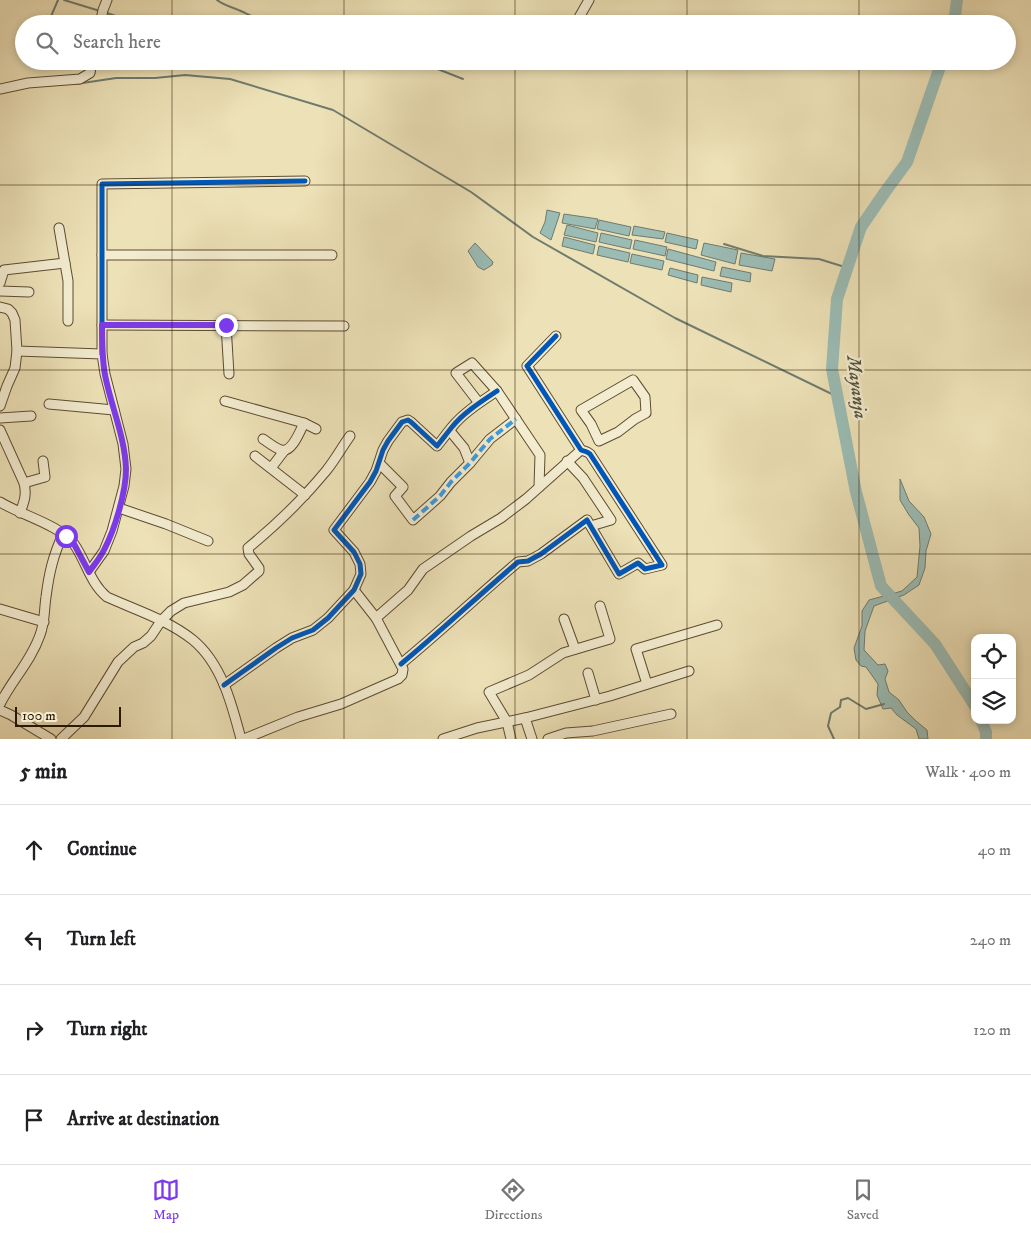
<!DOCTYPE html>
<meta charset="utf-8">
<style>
body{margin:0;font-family:"IM FELL DW Pica",serif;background:#f6f6f6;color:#202124}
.controls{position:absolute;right:15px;bottom:15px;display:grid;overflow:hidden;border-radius:10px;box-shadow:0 2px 8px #0003}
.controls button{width:45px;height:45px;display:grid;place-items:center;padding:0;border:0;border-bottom:1px solid #e0e0e0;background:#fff;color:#202124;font:25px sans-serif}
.scale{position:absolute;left:15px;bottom:12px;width:106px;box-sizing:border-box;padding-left:5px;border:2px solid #2d1a03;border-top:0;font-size:14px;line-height:18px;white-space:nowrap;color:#2d1a03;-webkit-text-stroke:4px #f3ecd0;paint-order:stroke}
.stop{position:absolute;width:15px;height:15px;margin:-11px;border:4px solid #7c3aed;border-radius:50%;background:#fff}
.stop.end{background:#7c3aed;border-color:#fff;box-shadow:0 1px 5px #0008}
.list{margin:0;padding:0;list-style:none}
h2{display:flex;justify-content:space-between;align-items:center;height:65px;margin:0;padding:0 20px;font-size:21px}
h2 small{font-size:16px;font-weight:400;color:#757577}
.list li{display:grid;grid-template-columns:32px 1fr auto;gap:15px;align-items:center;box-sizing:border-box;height:90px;padding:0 20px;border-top:1px solid #e0e0e0}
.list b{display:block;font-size:19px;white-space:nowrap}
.list em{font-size:16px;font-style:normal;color:#757577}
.icon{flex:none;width:28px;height:28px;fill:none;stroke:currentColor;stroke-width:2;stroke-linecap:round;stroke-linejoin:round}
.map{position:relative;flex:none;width:1031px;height:739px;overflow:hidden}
.search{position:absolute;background:#fff;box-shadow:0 2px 8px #0003;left:15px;right:15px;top:15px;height:55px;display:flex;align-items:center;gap:12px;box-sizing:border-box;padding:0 18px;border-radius:28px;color:#757577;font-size:19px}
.sheet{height:425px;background:#fff}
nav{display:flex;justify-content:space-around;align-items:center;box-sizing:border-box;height:70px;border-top:1px solid #e0e0e0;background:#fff;font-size:14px;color:#757577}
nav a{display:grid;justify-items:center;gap:2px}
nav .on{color:#7c3aed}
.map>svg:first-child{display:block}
.water{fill:#9bbcb5;stroke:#6f7b6e}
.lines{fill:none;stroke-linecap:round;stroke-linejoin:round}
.stream{stroke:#6f7b6e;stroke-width:2}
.river{stroke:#9bbcb5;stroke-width:12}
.minor-casing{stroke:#5d4c30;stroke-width:11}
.minor{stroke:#f3ecd0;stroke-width:9}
.quiet{stroke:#3d9bdd;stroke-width:4;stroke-dasharray:8 4;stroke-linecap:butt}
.cycleway-casing{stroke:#f3ecd0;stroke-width:8}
.cycleway{stroke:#0057b8;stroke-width:5}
.route{stroke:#7c3aed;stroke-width:6}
.grid{fill:none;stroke:#2d1a03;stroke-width:1;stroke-opacity:0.55}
.labels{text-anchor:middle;stroke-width:4.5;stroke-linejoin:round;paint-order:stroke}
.water-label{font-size:19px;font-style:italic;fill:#545341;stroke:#f3ecd0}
</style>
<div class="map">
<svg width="1031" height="739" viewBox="0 0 1031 739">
<rect width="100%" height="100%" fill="#ede1b7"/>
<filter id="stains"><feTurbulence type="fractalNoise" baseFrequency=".004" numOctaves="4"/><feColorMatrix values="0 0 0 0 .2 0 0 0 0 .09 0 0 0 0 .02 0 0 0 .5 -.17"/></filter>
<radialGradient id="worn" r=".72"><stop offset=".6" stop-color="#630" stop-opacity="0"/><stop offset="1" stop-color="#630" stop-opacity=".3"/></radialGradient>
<!-- water -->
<g class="water">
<polygon points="547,210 560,213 551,240 540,233 545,222"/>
<polygon points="564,214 598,219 595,229 562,223"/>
<polygon points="599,220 631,227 629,236 597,229"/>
<polygon points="567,225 598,233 596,242 564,235"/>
<polygon points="634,226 665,232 663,239 632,235"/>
<polygon points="601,233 632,240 630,249 599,242"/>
<polygon points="667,233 698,240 696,249 665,242"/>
<polygon points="564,237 595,245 593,254 562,246"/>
<polygon points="635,240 667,247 665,256 633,249"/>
<polygon points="475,243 493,262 492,265 484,270 478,267 468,251"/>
<polygon points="704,243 738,250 735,264 701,255"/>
<polygon points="599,246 630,253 628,262 597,255"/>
<polygon points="668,249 716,262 714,271 666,259"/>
<polygon points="741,253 775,259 772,271 739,265"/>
<polygon points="632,254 664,261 662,270 630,263"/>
<polygon points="722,267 751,273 750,282 720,276"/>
<polygon points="670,268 698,275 697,283 668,275"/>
<polygon points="702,277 732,283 731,292 701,285"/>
<polygon points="900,479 909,501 924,517 931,534 926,551 925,568 919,585 904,595 874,606 865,631 864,650 878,665 885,664 888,671 885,679 889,692 899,700 907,712 916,721 927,730 928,739 919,739 916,729 897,715 891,708 883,709 877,695 878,684 866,667 861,666 856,660 854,648 862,626 862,611 869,600 902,591 917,577 920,546 919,528 909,515 900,500"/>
</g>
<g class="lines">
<!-- stream -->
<g class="stream">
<polyline points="64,0 100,11"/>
<path d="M217,0C226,7 237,8 247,14C254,17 259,21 265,24"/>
<polyline points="104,12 139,24"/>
<polyline points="49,21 58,0"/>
<polyline points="372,61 391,65 403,61"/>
<polyline points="410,61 430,66 463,79"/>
<polyline points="76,84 116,78 155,78 185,75 230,79 333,110 471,192 533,237 675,318 838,397"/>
<polyline points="724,244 763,256 819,259 848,268"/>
<polyline points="834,739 828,726 831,713 840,707 841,700 848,698 866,709 884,704"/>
</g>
<!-- river -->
<g class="river">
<polyline points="954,24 957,0"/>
<polyline points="942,61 907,162 885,192 861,227 837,299 832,369 856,492 881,586 935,644 975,706"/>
<polyline points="981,720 986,732 986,739"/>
</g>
<defs>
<g id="minor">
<polyline points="577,21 589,0"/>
<polyline points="100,24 103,10 107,0"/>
<polyline points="0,89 28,83 80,79 90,73 92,61"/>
<polyline points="59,228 68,281 68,321"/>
<polyline points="102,255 332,255"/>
<polyline points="0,283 4,270 65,263"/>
<polyline points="0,291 29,292"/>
<polyline points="0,307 8,309 12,313 15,320 17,351 15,368 7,386 0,406"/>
<polyline points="102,325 344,326"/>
<polyline points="226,325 229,374"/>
<polyline points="17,351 102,354 105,374 123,444 126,469 124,486 112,531 104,551 89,572"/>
<polyline points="102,354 102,184 305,181"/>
<polygon points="633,380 645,397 646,413 635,419 618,432 599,441 591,424 581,410"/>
<polyline points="225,401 304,423 316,429"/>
<polyline points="479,403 456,373 472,363 497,391 540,455 539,487"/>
<polyline points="49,404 114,410"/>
<polyline points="0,418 31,416"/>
<path d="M0,430L24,483C27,495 24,502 20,513"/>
<polyline points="450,431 464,448 470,463"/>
<path d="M263,439C269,443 275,448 281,450C292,453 300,431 304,423"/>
<polyline points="255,456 305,495"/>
<polyline points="567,461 583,478 611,520 591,526"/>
<polyline points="379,463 403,487 395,496 413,520 440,496 451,482 470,463 490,439 516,419"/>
<polyline points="271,468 284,451"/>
<polyline points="24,483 45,477 43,461"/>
<path d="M0,502C21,515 60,525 74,544C86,561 90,583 107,597C136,610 168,620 193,640C222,664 232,705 241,739"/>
<polyline points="119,508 166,524 208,541"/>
<polyline points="0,609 44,622"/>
<polyline points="376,618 408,590 423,569 471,536 501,518 526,499 581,450"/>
<polyline points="564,619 575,649"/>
<path d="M401,664C441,631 479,595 518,562L528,561L541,554L587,520L619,574L638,563L645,569L662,565L590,454L587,452L581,450L527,366L556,336"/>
<polyline points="588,673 596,700"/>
<polyline points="647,684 636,649 717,625"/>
<path d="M224,685L276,648L292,638L313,630L328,618L354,590L361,574L360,564L354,552L334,530L370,482L376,471L383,450L388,441L402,422L408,420L411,422L437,446C442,440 447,433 452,427C463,413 482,401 497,391"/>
<path d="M0,704C12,680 31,661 40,635C45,622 44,610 46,597C49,573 53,556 63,534"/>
<polyline points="0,710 11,715 51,739"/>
<polyline points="525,718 532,739"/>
<path d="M61,739L84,717L118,662L134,647L143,643L151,636L161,621L171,611L184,603L229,592L243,585L259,571V568L249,554L248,548C276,525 303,499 326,471C335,460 342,447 350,436"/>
<polyline points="244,739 298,717 341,704 398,679 402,675 403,669 376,618 354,590"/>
<polyline points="443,739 477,728 525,718 610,696 689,671"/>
<polyline points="511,739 507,722 489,692 529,675 563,653 610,639 600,606"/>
<polyline points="548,739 566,733 593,731 671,714"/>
</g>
</defs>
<!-- minor casing -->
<use href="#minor" class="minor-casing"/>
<!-- minor -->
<use href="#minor" class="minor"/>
<!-- quiet -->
<polyline class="quiet" points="413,520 440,496 451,482 470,463 490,439 516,419"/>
<defs>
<g id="cycleway">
<polyline points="102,354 102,184 305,181"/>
<path d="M401,664C441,631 479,595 518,562L528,561L541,554L587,520L619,574L638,563L645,569L662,565L590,454L587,452L581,450L527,366L556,336"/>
<path d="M224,685L276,648L292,638L313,630L328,618L354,590L361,574L360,564L354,552L334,530L370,482L376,471L383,450L388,441L402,422L408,420L411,422L437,446C442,440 447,433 452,427C463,413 482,401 497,391"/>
</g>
</defs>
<!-- cycleway casing -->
<use href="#cycleway" class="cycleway-casing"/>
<!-- cycleway -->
<use href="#cycleway" class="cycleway"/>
</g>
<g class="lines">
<!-- route -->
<path class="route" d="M66,536L74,544L89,572C94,565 100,558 104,550C115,529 126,492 126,469C125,437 111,406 105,375C102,358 102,342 102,325H226"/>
</g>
<!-- grid -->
<path class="grid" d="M172,0V24M344,0V24M515,0V24M687,0V24M859,0V24M172,61V739M344,61V739M515,61V739M687,61V739M859,61V739M0,185H1031M0,370H1031M0,554H1031"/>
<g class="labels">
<!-- water labels -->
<g class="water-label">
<text transform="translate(858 387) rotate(83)" y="7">Mayanja</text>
</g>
</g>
<rect width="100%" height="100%" filter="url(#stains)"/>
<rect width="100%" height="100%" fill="url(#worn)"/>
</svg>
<div class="controls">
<button><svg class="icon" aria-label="locate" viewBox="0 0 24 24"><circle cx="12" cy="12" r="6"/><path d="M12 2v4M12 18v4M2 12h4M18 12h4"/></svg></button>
<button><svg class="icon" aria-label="layers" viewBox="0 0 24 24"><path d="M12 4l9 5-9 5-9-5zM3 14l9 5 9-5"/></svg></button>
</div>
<div class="scale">100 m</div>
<div class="stop" style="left:66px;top:536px"></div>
<div class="stop end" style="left:226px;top:325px"></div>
<div class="search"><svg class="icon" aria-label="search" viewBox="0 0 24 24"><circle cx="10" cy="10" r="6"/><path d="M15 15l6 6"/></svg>Search here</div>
</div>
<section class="sheet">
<h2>5 min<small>Walk · 400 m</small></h2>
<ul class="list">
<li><svg class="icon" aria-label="ahead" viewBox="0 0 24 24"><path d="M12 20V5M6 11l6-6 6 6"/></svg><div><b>Continue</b></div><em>40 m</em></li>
<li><svg class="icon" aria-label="left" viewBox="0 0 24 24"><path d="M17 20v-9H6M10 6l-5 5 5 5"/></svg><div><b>Turn left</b></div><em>240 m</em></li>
<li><svg class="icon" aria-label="right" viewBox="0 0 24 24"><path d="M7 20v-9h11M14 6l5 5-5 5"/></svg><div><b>Turn right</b></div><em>120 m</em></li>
<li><svg class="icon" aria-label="arrive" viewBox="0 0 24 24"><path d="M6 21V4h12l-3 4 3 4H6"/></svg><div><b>Arrive at destination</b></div></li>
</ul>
</section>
<nav>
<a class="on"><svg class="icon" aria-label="map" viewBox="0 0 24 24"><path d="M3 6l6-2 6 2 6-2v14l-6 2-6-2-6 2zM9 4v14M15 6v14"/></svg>Map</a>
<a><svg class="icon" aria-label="directions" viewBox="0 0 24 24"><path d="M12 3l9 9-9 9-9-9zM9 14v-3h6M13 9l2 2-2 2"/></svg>Directions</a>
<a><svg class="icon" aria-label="saved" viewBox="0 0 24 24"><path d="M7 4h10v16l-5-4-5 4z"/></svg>Saved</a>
</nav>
